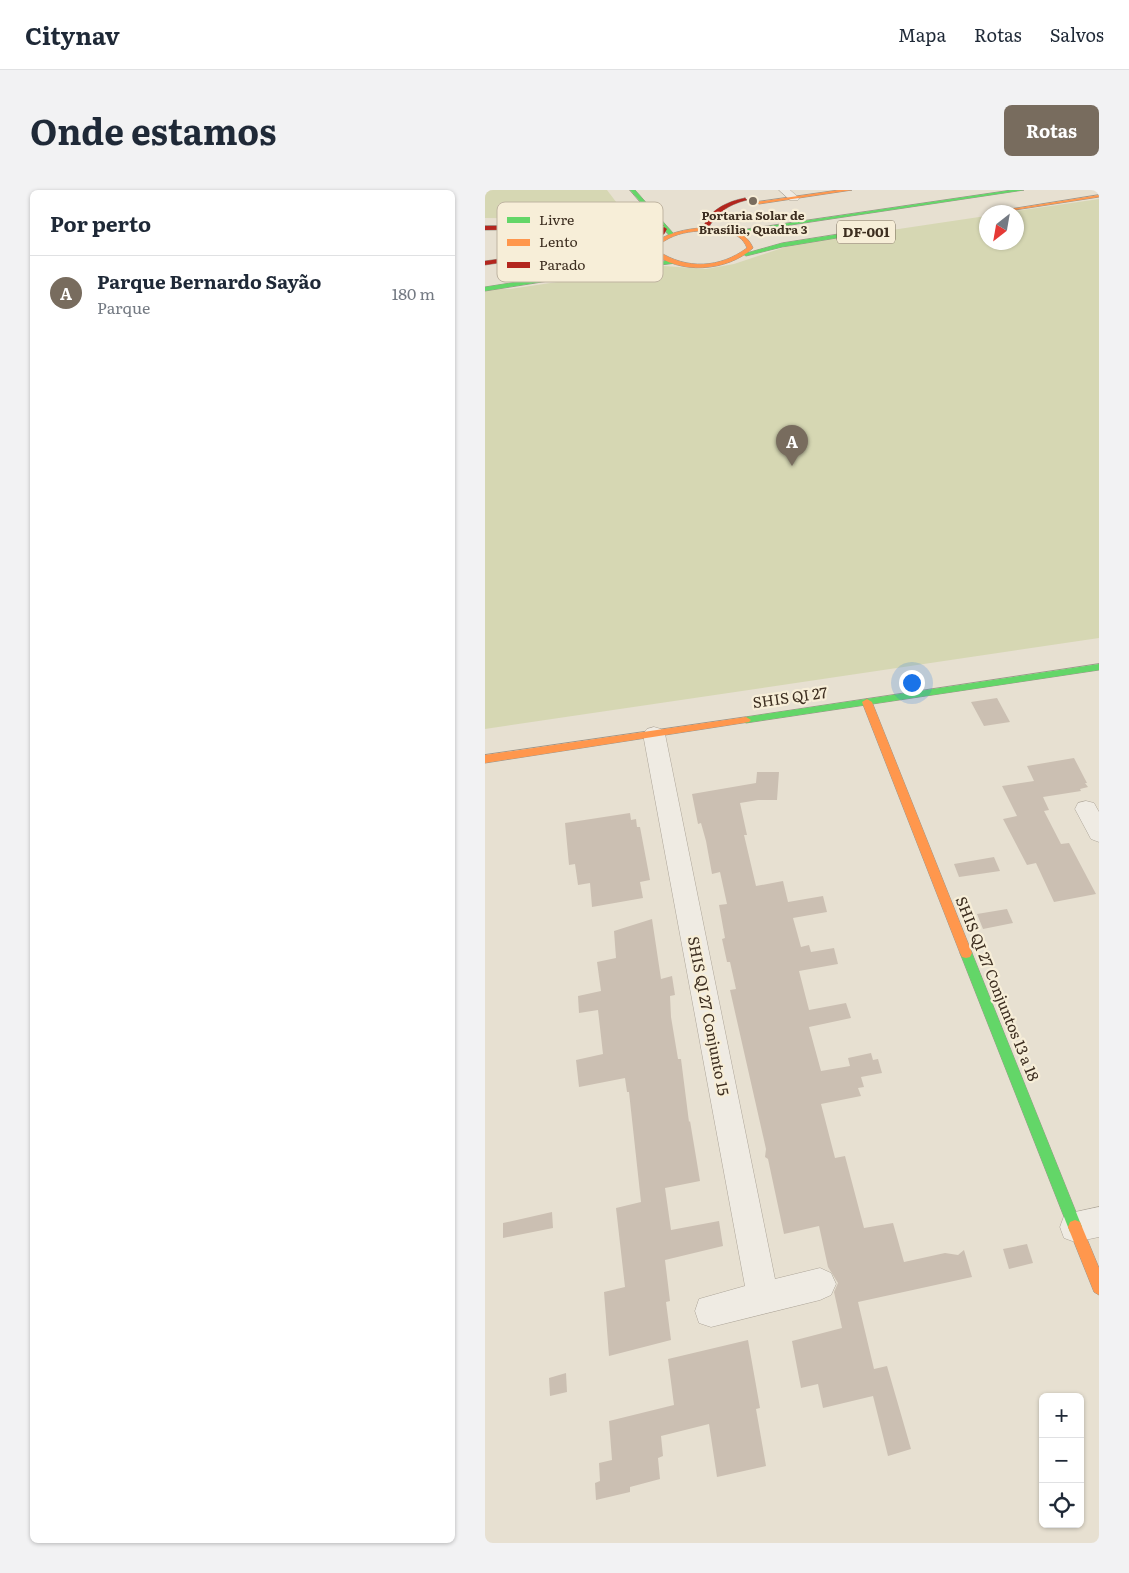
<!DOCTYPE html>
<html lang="pt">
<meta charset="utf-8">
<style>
body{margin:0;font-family:Literata,serif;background:#f2f2f3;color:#1f2937}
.controls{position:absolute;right:15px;bottom:15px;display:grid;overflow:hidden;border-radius:8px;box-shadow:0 1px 4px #0004}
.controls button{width:45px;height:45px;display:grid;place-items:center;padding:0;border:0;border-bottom:1px solid #e0e1e3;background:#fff;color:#1f2937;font:25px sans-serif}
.compass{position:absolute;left:494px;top:15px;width:45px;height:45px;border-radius:50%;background:#fff;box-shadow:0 1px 4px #0004;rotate:211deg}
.you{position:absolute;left:426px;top:492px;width:18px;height:18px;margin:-12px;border:4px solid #fff;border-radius:50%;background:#1a73e8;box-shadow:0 0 0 8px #1a73e833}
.badge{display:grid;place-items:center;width:32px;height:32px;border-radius:50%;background:#786c5e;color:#fff;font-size:16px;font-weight:700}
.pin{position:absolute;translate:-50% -41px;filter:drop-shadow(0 1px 2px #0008)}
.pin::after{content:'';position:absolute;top:26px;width:18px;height:15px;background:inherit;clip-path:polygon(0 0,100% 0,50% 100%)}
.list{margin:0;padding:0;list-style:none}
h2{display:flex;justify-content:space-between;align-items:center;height:65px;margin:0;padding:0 20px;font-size:21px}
h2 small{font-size:16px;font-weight:400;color:#747a83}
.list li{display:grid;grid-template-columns:32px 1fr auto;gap:15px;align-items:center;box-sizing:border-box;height:75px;padding:0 20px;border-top:1px solid #e0e1e3}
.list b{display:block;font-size:19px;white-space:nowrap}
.list p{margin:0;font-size:16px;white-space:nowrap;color:#747a83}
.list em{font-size:16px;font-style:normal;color:#747a83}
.icon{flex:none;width:28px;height:28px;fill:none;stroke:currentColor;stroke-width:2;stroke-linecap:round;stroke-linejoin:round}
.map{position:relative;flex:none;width:614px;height:1353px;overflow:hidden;border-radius:8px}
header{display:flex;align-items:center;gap:30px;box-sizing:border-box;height:70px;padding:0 25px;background:#fff;border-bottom:1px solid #e0e1e3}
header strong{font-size:24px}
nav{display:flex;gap:28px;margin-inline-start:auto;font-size:18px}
.intro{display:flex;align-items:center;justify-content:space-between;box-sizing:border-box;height:120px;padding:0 30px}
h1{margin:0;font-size:35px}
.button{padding:12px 22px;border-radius:8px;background:#786c5e;color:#fff;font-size:18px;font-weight:700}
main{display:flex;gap:30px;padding:0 30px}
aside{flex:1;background:#fff;border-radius:8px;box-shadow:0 1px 4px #0004}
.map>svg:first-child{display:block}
.green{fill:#d6d7b3}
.building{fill:#cbbfb2}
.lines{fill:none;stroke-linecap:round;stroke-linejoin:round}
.street-casing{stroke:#ada599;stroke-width:1}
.fast-casing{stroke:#9c958a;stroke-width:1}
.slow-casing{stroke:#9c958a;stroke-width:1}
.jam-casing{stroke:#9c958a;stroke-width:1}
.street{fill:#efebe3;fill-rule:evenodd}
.fast{fill:#63d668;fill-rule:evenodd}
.slow{fill:#ff974d;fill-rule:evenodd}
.jam{fill:#b3261e;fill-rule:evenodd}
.poi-dot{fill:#786c5e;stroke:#f7eed8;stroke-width:2}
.labels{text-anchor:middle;stroke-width:4.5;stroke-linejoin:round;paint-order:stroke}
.far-poi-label{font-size:12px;font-weight:bold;fill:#3d2e20;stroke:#f7eed8}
.shield{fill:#f7eed8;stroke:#756857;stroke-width:1}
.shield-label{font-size:14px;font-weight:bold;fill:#3d2e20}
.street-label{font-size:15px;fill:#3d2e20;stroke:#f7eed8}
.key{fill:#f7eed8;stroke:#bfb4a1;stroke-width:1}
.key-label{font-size:14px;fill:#3d2e20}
</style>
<header>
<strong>Citynav</strong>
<nav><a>Mapa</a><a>Rotas</a><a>Salvos</a></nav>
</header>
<div class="intro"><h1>Onde estamos</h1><a class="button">Rotas</a></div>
<main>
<aside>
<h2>Por perto<small></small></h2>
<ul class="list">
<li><span class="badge">A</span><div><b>Parque Bernardo Sayão</b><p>Parque</p></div><em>180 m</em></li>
</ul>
</aside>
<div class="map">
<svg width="614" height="1353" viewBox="0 0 614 1353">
<rect width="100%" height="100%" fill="#e7e0d1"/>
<!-- green -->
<g class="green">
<polygon points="0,0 122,0 144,29 0,28"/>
<polygon points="614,9 614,448 0,539 0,98 25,99 179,76 221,79 249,74 306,55 501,26 502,52 532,52 532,22 525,22"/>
</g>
<!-- building -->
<g class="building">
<polygon points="512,508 525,532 499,536 486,512"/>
<polygon points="589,568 602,593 600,593 603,597 595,599 596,601 558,607 564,620 559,621 576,654 584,653 611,704 569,712 551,673 542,675 518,629 532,626 517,596 549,591 542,576"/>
<polygon points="272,582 294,582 292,610 273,610 255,613 262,645 259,645 271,696 298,691 303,712 338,706 342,722 308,728 316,757 324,755 326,762 349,758 353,774 314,781 324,820 361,813 366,828 324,837 336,881 365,876 363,868 386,863 388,870 393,869 397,883 376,887 379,897 373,898 376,906 336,914 350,968 360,966 379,1038 408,1033 419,1072 460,1063 473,1065 479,1060 487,1087 373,1112 389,1179 402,1176 426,1259 403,1266 388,1206 338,1218 333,1194 316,1198 307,1151 357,1138 349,1102 353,1093 343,1077 334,1036 299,1044 283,969 280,967 281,959 245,800 251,799 245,772 242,772 237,749 240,748 234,715 242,714 235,682 227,684 221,651 216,633 213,634 207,604 271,593"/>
<polygon points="145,623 146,630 151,629 152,637 155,637 165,690 155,692 158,708 107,717 105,693 93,695 90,674 84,675 80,633"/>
<polygon points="509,667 515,681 474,687 469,674"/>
<polygon points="522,719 528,733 498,739 492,724"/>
<polygon points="167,729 176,789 187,786 190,805 185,806 186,827 193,869 196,869 204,932 205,931 215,991 180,998 186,1040 234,1031 238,1056 180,1070 185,1111 181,1112 186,1150 124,1166 119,1102 140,1097 131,1018 156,1012 144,902 142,902 140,888 94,897 91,870 118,864 113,820 94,823 93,806 116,801 112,772 131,768 129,741"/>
<polygon points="67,1022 68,1038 18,1048 18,1033"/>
<polygon points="542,1054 548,1073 524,1079 518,1059"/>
<polygon points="263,1150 275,1218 271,1219 281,1276 232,1287 224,1234 176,1246 178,1266 173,1268 175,1289 145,1297 145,1302 111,1310 110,1293 115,1291 114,1273 127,1270 124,1231 189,1215 183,1169"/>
<polygon points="81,1183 82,1202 65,1206 64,1188"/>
</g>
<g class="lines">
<defs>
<g id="street">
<polygon points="294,0 305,0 314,8 313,10 305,10"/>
<polygon points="169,537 176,539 180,544 290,1089 335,1078 346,1083 351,1094 346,1105 335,1110 226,1137 214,1133 210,1121 214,1109 260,1096 158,544 162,539"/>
<polygon points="601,611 609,613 614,622 614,652 606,649 590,619 593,613"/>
<polygon points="614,1017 614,1047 590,1052 579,1048 575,1037 579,1026 590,1022"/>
</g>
<g id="fast">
<polygon points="145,0 150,0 188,43 188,45 184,45"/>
<polygon points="527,0 539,0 246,44 243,42"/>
<polygon points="368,42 370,45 297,57 261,66 258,64 297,53"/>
<polygon points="189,70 191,73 114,83 0,101 0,97 114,79"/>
<polygon points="614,474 614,480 261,533 256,530 261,527"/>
<polygon points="481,758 485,759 487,763 597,1037 595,1042 590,1044 585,1042 583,1037 475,763 477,759"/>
</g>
<g id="slow">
<polygon points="354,0 367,0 274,14 271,12"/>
<polygon points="614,5 614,7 517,22 507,22"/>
<path d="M229,37C245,40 261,41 268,58C242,82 194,85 167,62L170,52C188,40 208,38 229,37ZM214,41C231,40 255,39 262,58C235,78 202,80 173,61L175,54C187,45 199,42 214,41Z"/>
<polygon points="382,509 387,512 487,763 485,767 481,768 477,767 475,763 377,512"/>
<polygon points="261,527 266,530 264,532 0,573 0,565"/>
<polygon points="590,1030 595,1032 614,1078 614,1105 609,1102 583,1037 585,1032"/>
</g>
<g id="jam">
<path d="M260,8L262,10C242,15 232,23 222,40H218C221,21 243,11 260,8Z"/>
<polygon points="179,35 177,38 0,40 0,36"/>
<polygon points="179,37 182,39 179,44 168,50 0,75 0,71 167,47"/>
</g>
</defs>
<!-- street casing -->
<use href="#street" class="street-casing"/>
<!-- fast casing -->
<use href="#fast" class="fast-casing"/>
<!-- slow casing -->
<use href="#slow" class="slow-casing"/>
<!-- jam casing -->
<use href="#jam" class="jam-casing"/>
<!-- street -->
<use href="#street" class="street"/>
<!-- fast -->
<use href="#fast" class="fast"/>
<!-- slow -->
<use href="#slow" class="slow"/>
<!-- jam -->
<use href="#jam" class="jam"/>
</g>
<!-- markers -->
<circle class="poi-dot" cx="268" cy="11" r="5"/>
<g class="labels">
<!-- far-poi labels -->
<g class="far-poi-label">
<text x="268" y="30">Portaria Solar de<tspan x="268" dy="14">Brasília, Quadra 3</tspan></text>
</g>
<!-- shield labels -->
<rect class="shield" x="352" y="30.5" width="58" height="23" rx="4"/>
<g class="shield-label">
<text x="381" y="47">DF-001</text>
</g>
<!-- street labels -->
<g class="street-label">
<text transform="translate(305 508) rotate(-8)" y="5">SHIS QI 27</text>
<text transform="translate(512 799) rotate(68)" y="5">SHIS QI 27 Conjuntos 13 a 18</text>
<text transform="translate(223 826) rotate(79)" y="5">SHIS QI 27 Conjunto 15</text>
</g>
</g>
<!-- legend -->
<rect x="12" y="12" width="166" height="80" rx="8" class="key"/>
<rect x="22" y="27" width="23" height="6" fill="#63d668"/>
<rect x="22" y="49" width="23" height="7" fill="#ff974d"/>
<rect x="22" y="72" width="23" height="6" fill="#b3261e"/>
<g class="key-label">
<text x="54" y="35">Livre</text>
<text x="54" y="57">Lento</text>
<text x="54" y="80">Parado</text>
</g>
</svg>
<div class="controls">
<button>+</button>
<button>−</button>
<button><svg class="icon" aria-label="locate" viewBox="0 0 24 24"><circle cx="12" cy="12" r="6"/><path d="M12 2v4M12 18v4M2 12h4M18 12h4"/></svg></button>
</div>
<svg class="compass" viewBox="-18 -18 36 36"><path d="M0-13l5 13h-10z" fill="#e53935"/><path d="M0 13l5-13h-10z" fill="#747a83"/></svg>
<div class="you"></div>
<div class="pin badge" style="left:307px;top:276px">A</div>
</div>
</main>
